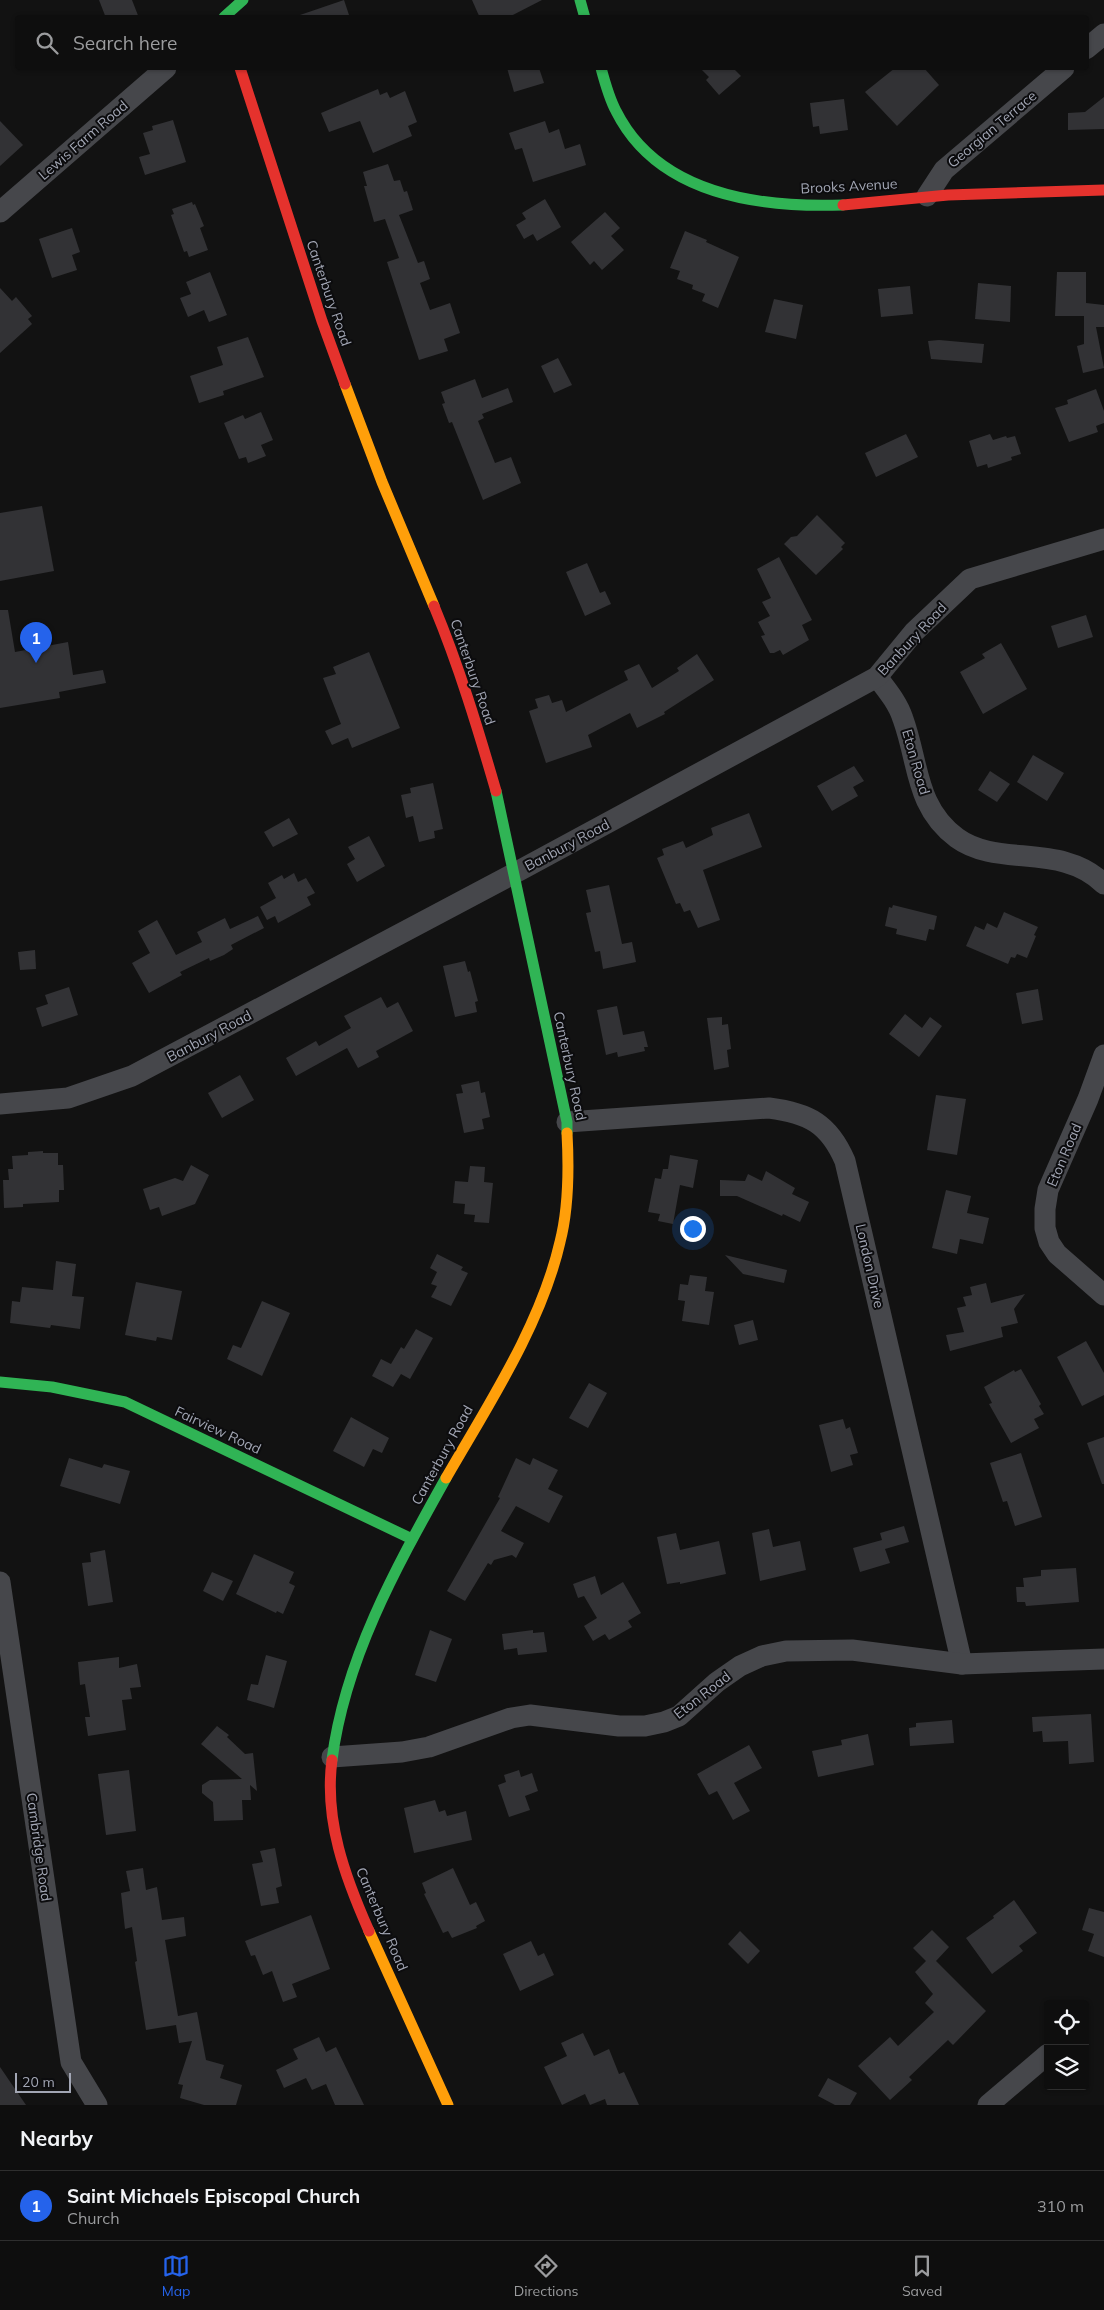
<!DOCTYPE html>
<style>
body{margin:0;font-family:Mulish,sans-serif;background:#171717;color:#f1f3f6}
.controls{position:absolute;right:15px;bottom:15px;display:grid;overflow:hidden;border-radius:5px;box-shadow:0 1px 4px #0004}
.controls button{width:45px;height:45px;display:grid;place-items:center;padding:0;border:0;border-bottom:1px solid #2e2e2e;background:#0e0e0e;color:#f1f3f6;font:25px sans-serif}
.scale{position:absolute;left:15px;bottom:12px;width:56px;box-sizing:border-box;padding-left:5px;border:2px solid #a2a6b4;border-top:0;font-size:14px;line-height:18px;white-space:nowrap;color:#a2a6b4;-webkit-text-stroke:4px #0c0c0e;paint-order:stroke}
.you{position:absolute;left:692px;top:1228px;width:18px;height:18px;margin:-12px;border:4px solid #fff;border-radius:50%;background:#1a73e8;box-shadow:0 0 0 8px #1a73e833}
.badge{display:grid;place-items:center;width:32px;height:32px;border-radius:50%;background:#2563eb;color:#fff;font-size:16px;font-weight:700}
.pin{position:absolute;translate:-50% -41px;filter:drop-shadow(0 1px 2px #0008)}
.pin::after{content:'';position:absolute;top:26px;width:18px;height:15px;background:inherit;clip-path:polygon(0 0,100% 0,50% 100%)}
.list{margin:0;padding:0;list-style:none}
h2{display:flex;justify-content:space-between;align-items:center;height:65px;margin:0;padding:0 20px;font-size:21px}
h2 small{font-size:16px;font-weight:400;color:#9b9c9e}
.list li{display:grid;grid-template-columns:32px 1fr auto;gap:15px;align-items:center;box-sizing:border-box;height:70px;padding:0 20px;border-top:1px solid #2e2e2e}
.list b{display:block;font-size:19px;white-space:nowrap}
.list p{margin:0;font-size:16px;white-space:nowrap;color:#9b9c9e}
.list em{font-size:16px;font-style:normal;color:#9b9c9e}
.icon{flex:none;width:28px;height:28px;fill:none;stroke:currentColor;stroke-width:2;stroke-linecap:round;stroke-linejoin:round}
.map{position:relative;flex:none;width:1104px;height:2105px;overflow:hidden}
.search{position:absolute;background:#0e0e0e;box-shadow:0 1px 4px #0004;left:15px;right:15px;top:15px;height:55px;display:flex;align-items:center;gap:12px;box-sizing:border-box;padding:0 18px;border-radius:5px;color:#9b9c9e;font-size:19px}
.sheet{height:135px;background:#0e0e0e}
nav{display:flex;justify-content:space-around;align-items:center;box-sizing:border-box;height:70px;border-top:1px solid #2e2e2e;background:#0e0e0e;font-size:14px;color:#9b9c9e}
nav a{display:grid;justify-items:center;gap:2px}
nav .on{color:#2563eb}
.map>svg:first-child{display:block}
.building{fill:#323235}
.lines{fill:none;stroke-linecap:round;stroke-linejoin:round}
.street{stroke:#46474b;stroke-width:21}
.fast{stroke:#30b455;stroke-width:11}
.slow{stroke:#ff9f0a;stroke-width:11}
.jam{stroke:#e5322d;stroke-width:11}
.labels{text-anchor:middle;stroke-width:4;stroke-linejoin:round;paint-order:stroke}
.street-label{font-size:14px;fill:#a2a6b4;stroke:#0c0c0e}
</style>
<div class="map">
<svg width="1104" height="2105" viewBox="0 0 1104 2105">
<rect width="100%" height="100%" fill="#121212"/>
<!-- building -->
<g class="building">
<polygon points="99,0 132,0 139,18 106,18"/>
<polygon points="344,0 350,18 301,18 300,15"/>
<polygon points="472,0 542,0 507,18 480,18"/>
<polygon points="507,68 539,68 544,83 514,92"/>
<polygon points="700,68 733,68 741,76 719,95 706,80 709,77"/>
<polygon points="895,68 924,68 939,85 897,126 865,92"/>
<polygon points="378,89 380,95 387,92 390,98 405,91 417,122 408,126 412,136 373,153 360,121 329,132 321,113"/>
<polygon points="1104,97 1104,129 1068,130 1068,113 1085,112"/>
<polygon points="844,99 848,130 820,134 819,126 813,127 810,103"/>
<polygon points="173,120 186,162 145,175 139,157 150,154 143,133 153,130 152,126"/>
<polygon points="0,121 23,145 0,166"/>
<polygon points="545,121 549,133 559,129 565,149 580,144 586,165 533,182 522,148 515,150 509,133"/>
<polygon points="388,164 394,181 400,180 404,192 407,191 413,210 399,215 418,263 424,261 430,279 420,283 430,310 450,303 460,333 444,339 448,351 419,360 387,262 399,258 385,219 374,222 364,186 367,186 363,172"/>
<polygon points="545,199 561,227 537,241 533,234 524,239 516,225 526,219 522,213"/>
<polygon points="192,202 193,205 195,204 204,226 200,228 208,250 189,257 187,251 184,252 171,215 174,214 172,209"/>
<polygon points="605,212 620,228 611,236 624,250 602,270 594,261 590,265 571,242"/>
<polygon points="72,228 80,252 72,255 77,270 52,278 39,239"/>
<polygon points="685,231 707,240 706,242 739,257 718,308 702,301 705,294 692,289 693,285 677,279 680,271 670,268"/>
<polygon points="210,272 227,315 209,322 204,310 188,317 180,298 191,294 186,282"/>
<polygon points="1057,272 1086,272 1086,303 1104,305 1104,327 1096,327 1104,368 1083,373 1077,346 1084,344 1084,316 1055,316"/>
<polygon points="978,283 1011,286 1010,322 975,319"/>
<polygon points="910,286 913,314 881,317 878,289"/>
<polygon points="0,288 12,301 16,297 32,316 28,319 32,324 0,353"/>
<polygon points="774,299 803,305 796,339 765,332"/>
<polygon points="248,337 264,377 223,391 224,395 199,403 190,376 223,365 217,347"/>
<polygon points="939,340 984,344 982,363 931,359 928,341"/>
<polygon points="558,358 572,385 554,393 541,366"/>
<polygon points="475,379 482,398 508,388 513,402 482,414 484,418 478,421 495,463 511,457 521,483 483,500 452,422 449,423 442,404 445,403 441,392"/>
<polygon points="1096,389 1104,411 1104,423 1096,426 1098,432 1069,442 1055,408 1068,404 1067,400"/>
<polygon points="261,412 273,440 261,445 266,456 248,463 246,457 239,459 224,423 243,415 245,419"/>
<polygon points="906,434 918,457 876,477 865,453"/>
<polygon points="990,434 993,440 1006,436 1007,438 1015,436 1021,454 1011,457 1012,460 988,468 987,464 977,467 969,441"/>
<polygon points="42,506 54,571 0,581 0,513"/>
<polygon points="817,515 845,543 841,547 843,549 816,575 784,544 791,537 797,536"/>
<polygon points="779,557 812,620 802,625 809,640 783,655 780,650 774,653 770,653 761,636 765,635 758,622 770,616 762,602 771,598 757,569"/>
<polygon points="587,563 600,593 605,591 611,604 585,616 566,572"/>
<polygon points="0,610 8,610 15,652 68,642 73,675 103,670 106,683 59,692 60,698 0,708"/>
<polygon points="1086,615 1093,637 1058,648 1051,626"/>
<polygon points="1001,643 1027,689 983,714 960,672 985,658 982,654"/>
<polygon points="369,652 400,728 352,748 348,738 332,745 325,731 341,724 323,678 336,674 333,667"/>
<polygon points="697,654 714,680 664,712 665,714 637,728 630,713 588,735 592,747 546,763 529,711 538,708 535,699 549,695 552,703 562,700 566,712 628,680 624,671 639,664 652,688 679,671 677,668"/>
<polygon points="1033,755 1064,773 1047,801 1017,782"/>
<polygon points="854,766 864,781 853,787 858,796 832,811 817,786"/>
<polygon points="990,771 1010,784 997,802 978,790"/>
<polygon points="433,783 443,829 434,831 435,838 419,842 413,816 406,818 401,795 411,793 410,788"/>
<polygon points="749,813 762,847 703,870 720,920 698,928 690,910 684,912 680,903 676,904 657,858 664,855 662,849 683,841 686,848 713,835 711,828"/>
<polygon points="289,818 298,834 273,847 264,832"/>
<polygon points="369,836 385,866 357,882 347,864 355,859 348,847"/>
<polygon points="294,873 298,882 306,878 315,893 307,897 311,905 278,923 275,916 267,920 260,907 276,898 268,883 282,875 284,879"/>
<polygon points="609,885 622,944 632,942 636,962 603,969 600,951 595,952 586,913 591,912 586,890"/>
<polygon points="893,905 937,916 934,930 929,929 926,941 896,934 897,929 885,926 889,907 892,908"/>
<polygon points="1004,912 1038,927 1034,935 1036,936 1027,958 1017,954 1015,958 1011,957 1008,964 966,946 975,926 984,930 987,923 997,928"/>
<polygon points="258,916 264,928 231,945 233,949 224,955 210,961 209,958 180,972 182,975 149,993 132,963 150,953 138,931 157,920 176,955 202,942 197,932 225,918 230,929"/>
<polygon points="35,950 36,969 20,970 18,952"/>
<polygon points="465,961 468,972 470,971 478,1001 475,1002 477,1012 455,1017 443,966"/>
<polygon points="69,987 78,1015 42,1027 36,1008 48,1004 45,995"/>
<polygon points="1038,989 1043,1020 1022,1024 1016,993"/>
<polygon points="381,997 387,1008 398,1002 413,1031 376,1051 379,1057 358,1068 347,1048 296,1076 286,1058 316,1041 319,1046 351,1028 344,1016"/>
<polygon points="617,1006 623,1035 644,1031 648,1047 644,1047 645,1051 618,1057 617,1052 606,1055 597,1010"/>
<polygon points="905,1014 922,1028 930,1017 942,1026 919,1057 889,1034"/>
<polygon points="722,1017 722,1025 728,1024 731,1049 727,1050 729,1067 714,1070 707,1018"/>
<polygon points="240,1075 254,1100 222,1118 208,1093"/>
<polygon points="479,1081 481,1093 485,1092 490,1117 482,1119 484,1129 464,1133 456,1094 463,1093 461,1085"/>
<polygon points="936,1095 966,1099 957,1155 927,1150"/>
<polygon points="43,1151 43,1153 58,1153 58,1165 63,1165 64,1190 59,1190 59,1202 23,1204 23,1207 4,1208 3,1180 9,1180 8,1169 13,1169 12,1156 28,1155 28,1152"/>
<polygon points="670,1155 698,1160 693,1188 680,1185 673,1224 658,1221 660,1214 648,1212 655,1178 661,1179 663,1169 668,1169"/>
<polygon points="191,1165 209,1175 195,1204 162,1216 159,1207 150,1210 143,1189 175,1178 183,1181"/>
<polygon points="470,1166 485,1167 484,1182 493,1183 489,1223 474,1222 475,1215 464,1214 465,1204 453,1203 455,1181 468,1182"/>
<polygon points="766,1171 795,1188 792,1194 809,1202 800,1222 783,1214 782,1216 737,1196 720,1196 720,1180 745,1181 748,1174 762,1181"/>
<polygon points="946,1190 971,1196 967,1213 989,1218 983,1244 960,1239 957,1254 932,1248"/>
<polygon points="437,1254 463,1267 461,1270 468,1273 451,1306 431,1297 437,1286 431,1284 437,1272 430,1268"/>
<polygon points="725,1255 787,1270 784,1283 743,1274"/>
<polygon points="56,1261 76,1264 72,1296 84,1297 80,1329 51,1325 50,1328 10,1323 12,1301 20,1302 22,1287 53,1290"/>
<polygon points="690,1275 707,1277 705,1291 714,1292 709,1325 682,1321 685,1301 678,1300 680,1284 688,1285"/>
<polygon points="136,1282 182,1291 172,1340 157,1337 156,1341 125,1335"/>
<polygon points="986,1283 991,1303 1025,1294 1014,1309 1018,1323 1001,1327 1003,1337 950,1351 946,1335 964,1332 957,1308 966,1306 963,1297 972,1295 970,1287"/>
<polygon points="262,1301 290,1313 262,1376 227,1359 233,1345 241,1348"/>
<polygon points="753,1320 758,1340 739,1345 734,1325"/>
<polygon points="416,1329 433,1338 410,1379 401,1374 393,1387 372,1376 381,1359 391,1364 401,1347 404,1349"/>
<polygon points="1086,1341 1104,1373 1104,1395 1082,1406 1057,1357"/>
<polygon points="1021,1369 1041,1404 1039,1406 1044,1414 1034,1419 1039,1428 1011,1443 989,1404 992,1403 984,1387 1014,1370 1015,1372"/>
<polygon points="589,1383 607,1393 588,1428 569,1418"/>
<polygon points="351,1417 389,1438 382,1453 373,1449 364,1467 333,1451"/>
<polygon points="843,1419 846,1429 850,1427 858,1453 850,1455 853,1465 831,1472 819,1425"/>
<polygon points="1104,1437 1104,1484 1102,1484 1087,1443"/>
<polygon points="1021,1453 1042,1517 1015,1526 1007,1501 1003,1502 990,1463"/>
<polygon points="69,1458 102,1468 104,1464 130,1471 120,1504 60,1486"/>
<polygon points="516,1458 530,1465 533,1458 558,1470 548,1489 563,1496 549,1523 516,1506 501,1531 524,1543 516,1558 512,1555 494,1560 491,1565 488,1563 465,1601 447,1591 500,1498 498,1497"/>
<polygon points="904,1526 909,1542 885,1549 890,1563 860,1572 853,1548 882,1540 880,1533"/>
<polygon points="769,1529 773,1547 800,1541 806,1570 760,1581 752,1533"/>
<polygon points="676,1533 680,1550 719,1541 726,1574 680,1584 680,1582 667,1584 657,1537"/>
<polygon points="105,1550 113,1602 88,1606 82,1563 91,1562 90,1553"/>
<polygon points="254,1554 294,1572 289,1583 295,1586 283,1614 277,1611 276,1613 236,1594"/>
<polygon points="1076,1568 1079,1602 1026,1606 1025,1602 1017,1602 1016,1587 1024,1587 1023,1578 1041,1576 1041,1570"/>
<polygon points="212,1572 233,1581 223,1601 203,1591"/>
<polygon points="595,1576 601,1595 623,1582 641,1613 628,1621 632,1627 609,1640 605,1634 593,1641 584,1626 597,1618 584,1596 578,1598 573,1584"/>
<polygon points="430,1630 452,1639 436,1682 415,1675"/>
<polygon points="533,1630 533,1633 544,1632 547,1652 518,1655 517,1648 504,1650 502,1634"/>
<polygon points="266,1655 287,1661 274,1708 247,1700 251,1684 258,1685"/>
<polygon points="119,1657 119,1668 137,1664 141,1687 130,1688 132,1699 122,1700 126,1730 88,1736 85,1717 90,1717 85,1684 80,1685 78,1662"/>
<polygon points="1091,1714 1094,1762 1069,1764 1068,1741 1043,1742 1042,1731 1033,1732 1032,1717"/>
<polygon points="952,1720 954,1743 910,1746 909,1728 916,1727 916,1723"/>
<polygon points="217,1726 229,1735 227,1737 245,1754 253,1753 257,1791 250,1785 251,1800 242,1800 243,1820 214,1821 213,1802 202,1793 202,1785 210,1780 242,1779 201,1744"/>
<polygon points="868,1734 874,1765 818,1777 812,1751 842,1745 841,1740"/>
<polygon points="749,1745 762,1768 734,1783 750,1811 733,1820 717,1791 709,1795 697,1774"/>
<polygon points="129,1770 136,1831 106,1835 98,1774"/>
<polygon points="519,1770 521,1777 532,1773 538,1791 525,1796 530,1810 509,1817 498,1785 506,1782 504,1775"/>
<polygon points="435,1800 439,1812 445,1810 447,1816 466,1811 472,1840 414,1853 404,1808"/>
<polygon points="275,1848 282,1886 276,1888 279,1903 261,1906 252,1864 263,1862 260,1851"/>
<polygon points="143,1868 146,1890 157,1887 162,1920 184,1917 186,1936 165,1940 178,2016 197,2012 206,2060 224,2065 220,2078 242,2085 236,2105 204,2105 180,2098 183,2085 178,2084 192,2041 179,2043 176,2025 146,2030 135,1962 137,1961 132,1927 125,1929 121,1893 130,1891 126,1871"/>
<polygon points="453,1868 470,1905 476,1902 485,1921 476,1926 477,1928 452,1938 448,1931 443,1933 424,1894 426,1893 422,1883"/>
<polygon points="1014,1900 1037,1933 1019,1946 1023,1951 992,1974 966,1938 994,1918 993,1916"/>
<polygon points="1089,1908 1104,1912 1104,1957 1088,1951 1094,1934 1082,1930"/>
<polygon points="311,1915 330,1969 292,1984 297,1997 283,2002 272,1971 263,1975 255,1955 251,1956 245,1941"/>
<polygon points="932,1930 949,1947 936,1961 986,2011 953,2045 948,2040 909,2077 912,2080 890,2100 858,2066 890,2037 898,2046 934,2012 925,2003 933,1994 915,1972 926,1961 913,1948"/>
<polygon points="740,1931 760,1951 748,1964 728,1944"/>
<polygon points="531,1941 538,1956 544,1953 554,1975 520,1991 503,1954"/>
<polygon points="583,2033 594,2056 609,2049 619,2074 624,2072 639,2105 607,2105 605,2099 590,2105 585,2094 562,2105 544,2067 567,2056 561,2043"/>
<polygon points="319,2037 326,2052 336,2047 364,2105 335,2105 326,2084 312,2090 306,2078 284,2088 276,2070 298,2059 293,2049"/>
<polygon points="0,2067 26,2105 0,2105"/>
<polygon points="828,2078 857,2093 850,2105 835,2105 818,2096"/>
</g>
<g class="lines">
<!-- street -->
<g class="street">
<polyline points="1086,49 1104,34"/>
<polyline points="927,196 944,170 1064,68"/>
<polyline points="0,212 166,68"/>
<path d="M877,677C887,690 898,703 903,719C919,763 915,807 957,838C998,868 1062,842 1104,884"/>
<polyline points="1104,1055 1088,1099 1048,1190 1045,1209 1045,1228 1049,1242 1057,1254 1104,1295"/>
<polyline points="0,1104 68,1098 132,1076 513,874 877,677 914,632 970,579 1104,539"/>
<path d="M567,1122L769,1108C809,1113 829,1124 845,1161L962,1664"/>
<polyline points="0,1582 71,2062 97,2105"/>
<polyline points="332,1757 402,1752 429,1747 511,1718 530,1715 619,1726 645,1726 664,1722 679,1716 717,1682 740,1666 762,1656 786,1651 852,1650 962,1664 1104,1659"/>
<polyline points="988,2105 1048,2054"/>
</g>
<!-- fast -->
<g class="fast">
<polyline points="580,0 585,18"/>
<polyline points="224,17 243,0"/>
<path d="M601,68C605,83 609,98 616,111C658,195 759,208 843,205"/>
<polyline points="496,791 567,1122 567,1133"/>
<polyline points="0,1382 52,1387 125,1402 412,1539"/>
<path d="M332,1760C345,1658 397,1566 446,1478"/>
</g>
<!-- slow -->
<g class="slow">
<polyline points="345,384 382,482 434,606"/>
<path d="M446,1478C488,1405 541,1325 560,1242C569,1207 569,1169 567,1133"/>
<polyline points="369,1931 448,2105"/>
</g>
<!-- jam -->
<g class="jam">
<polyline points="240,68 322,321 345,384"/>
<polyline points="843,205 948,195 1104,190"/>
<path d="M434,606C459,666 478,729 496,791"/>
<path d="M332,1760C324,1820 345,1877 369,1931"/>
</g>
</g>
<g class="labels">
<!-- street labels -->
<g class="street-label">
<text transform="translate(992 129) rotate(-40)" y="5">Georgian Terrace</text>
<text transform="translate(83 140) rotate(-41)" y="5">Lewis Farm Road</text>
<text transform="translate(849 186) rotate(-3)" y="5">Brooks Avenue</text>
<text transform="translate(329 293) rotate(71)" y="5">Canterbury Road</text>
<text transform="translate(912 639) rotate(-47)" y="5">Banbury Road</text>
<text transform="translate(473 672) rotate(71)" y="5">Canterbury Road</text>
<text transform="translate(916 762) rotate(74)" y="5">Eton Road</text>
<text transform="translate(567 845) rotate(-28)" y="5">Banbury Road</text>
<text transform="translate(209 1036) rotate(-28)" y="5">Banbury Road</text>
<text transform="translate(570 1066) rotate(78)" y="5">Canterbury Road</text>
<text transform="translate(1064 1155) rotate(-67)" y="5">Eton Road</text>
<text transform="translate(870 1266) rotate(77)" y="5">London Drive</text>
<text transform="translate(218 1430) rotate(25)" y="5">Fairview Road</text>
<text transform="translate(442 1455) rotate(-61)" y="5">Canterbury Road</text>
<text transform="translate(702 1695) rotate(-38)" y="5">Eton Road</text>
<text transform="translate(39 1847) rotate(82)" y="5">Cambridge Road</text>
<text transform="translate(382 1919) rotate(67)" y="5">Canterbury Road</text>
</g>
</g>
</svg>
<div class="controls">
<button><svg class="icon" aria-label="locate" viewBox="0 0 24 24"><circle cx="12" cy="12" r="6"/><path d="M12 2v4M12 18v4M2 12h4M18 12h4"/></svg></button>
<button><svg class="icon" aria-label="layers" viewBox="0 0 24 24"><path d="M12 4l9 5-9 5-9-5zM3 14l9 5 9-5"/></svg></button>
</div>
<div class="scale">20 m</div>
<div class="you"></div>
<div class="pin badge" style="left:36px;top:663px">1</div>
<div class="search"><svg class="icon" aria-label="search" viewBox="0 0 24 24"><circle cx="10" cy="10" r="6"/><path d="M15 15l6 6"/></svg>Search here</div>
</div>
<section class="sheet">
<h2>Nearby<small></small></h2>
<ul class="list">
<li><span class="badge">1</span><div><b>Saint Michaels Episcopal Church</b><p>Church</p></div><em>310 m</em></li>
</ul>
</section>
<nav>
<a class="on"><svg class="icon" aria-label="map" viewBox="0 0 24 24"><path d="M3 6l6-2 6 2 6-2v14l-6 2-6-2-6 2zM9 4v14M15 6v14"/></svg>Map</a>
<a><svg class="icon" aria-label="directions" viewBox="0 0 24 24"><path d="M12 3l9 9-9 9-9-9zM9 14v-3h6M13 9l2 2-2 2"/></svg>Directions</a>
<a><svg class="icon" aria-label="saved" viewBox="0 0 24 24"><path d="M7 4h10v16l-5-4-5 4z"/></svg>Saved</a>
</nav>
